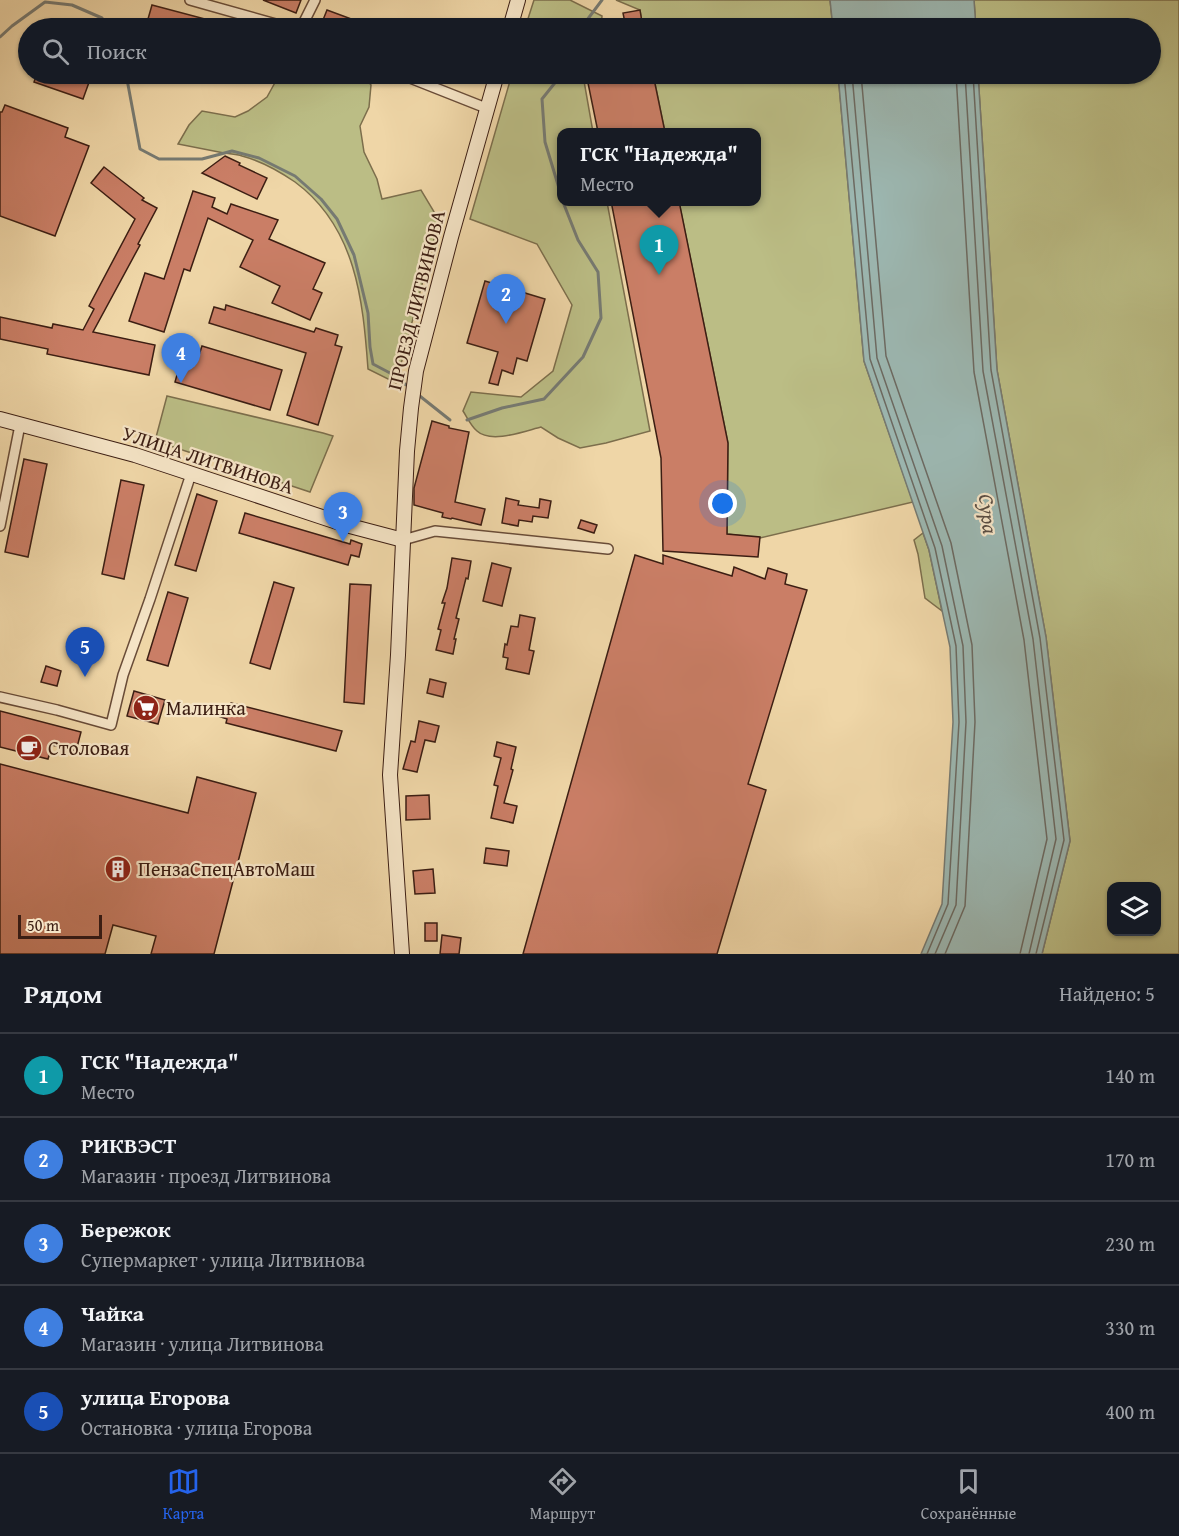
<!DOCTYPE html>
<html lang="ru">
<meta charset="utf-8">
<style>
body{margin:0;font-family:"Gentium Book Plus",serif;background:#242831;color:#f1f3f6}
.controls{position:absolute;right:18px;bottom:18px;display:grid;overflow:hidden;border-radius:12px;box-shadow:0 2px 4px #0004}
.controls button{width:54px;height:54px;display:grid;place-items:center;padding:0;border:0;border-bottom:2px solid #363941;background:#171b24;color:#f1f3f6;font:30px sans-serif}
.scale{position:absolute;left:18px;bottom:15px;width:84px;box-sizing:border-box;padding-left:6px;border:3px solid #3c1e13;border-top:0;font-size:16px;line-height:21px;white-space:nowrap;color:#3c1e13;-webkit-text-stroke:4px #f5e4c6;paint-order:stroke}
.you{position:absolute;left:723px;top:504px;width:21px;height:21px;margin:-15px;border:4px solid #fff;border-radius:50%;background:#1a73e8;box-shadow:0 0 0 9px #1a73e833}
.badge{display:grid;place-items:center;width:39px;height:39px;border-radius:50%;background:#2563eb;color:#fff;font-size:20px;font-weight:700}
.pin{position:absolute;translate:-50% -50px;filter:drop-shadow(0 2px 3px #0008)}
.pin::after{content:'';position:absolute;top:32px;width:21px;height:18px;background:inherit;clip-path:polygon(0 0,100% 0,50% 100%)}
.popup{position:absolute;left:557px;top:128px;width:204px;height:78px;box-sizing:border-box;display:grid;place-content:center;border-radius:12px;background:#171b24;filter:drop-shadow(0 2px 4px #0005);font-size:20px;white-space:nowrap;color:#9ea1a6}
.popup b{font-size:22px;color:#f1f3f6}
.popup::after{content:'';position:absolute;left:50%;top:100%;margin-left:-12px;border:12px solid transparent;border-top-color:#171b24}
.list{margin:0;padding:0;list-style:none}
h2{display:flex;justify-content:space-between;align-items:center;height:78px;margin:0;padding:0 24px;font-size:26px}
h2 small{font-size:20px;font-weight:400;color:#9ea1a6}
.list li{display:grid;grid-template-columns:39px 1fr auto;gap:18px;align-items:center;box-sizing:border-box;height:84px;padding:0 24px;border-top:2px solid #363941}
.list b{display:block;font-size:22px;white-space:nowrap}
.list p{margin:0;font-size:20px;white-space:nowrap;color:#9ea1a6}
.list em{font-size:20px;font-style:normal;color:#9ea1a6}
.icon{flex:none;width:33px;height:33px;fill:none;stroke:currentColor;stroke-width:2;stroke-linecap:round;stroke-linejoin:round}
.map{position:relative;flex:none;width:1179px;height:954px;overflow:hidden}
.search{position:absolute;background:#171b24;box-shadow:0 2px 4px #0004;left:18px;right:18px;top:18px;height:66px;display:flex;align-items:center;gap:15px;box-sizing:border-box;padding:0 21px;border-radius:33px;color:#9ea1a6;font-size:22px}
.sheet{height:498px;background:#171b24}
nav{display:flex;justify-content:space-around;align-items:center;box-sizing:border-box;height:84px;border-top:2px solid #363941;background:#171b24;font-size:16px;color:#9ea1a6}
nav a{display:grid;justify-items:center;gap:3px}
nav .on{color:#2563eb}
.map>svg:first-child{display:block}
.green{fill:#bbbd85;stroke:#7c6e4c;stroke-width:1.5;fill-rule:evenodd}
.water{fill:#9cb7b1;stroke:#767a72;stroke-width:1.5}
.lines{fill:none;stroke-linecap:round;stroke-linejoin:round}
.shore{stroke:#6c6a62;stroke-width:1.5}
.stream{stroke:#767a72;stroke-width:3}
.building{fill:#ca7e66;stroke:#3c1e13;stroke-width:1.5}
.street-casing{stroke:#694c38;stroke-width:12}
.secondary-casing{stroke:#3c1e13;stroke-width:16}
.street{stroke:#f5e4c6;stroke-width:9}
.secondary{stroke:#f5e4c6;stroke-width:14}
.labels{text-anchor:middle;stroke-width:4.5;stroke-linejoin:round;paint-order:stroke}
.street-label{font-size:20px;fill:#3c1e13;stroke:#f5e4c6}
.poi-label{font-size:20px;fill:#3c1e13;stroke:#f5e4c6;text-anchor:start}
.water-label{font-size:21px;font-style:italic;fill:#594c42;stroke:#f5e4c6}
</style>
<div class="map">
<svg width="1179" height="954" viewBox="0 0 1179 954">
<rect width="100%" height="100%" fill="#efd6a7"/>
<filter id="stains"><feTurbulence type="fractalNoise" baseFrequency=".00333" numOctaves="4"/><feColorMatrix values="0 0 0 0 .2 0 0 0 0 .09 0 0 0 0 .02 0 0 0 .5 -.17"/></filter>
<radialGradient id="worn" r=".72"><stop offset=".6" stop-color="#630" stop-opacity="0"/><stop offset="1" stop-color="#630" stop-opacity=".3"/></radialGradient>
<!-- green -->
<g class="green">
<polygon points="534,0 570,0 602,16 601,28 525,28"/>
<polygon points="616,0 830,0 833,28 643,28 640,10"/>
<path d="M974,0H1179V954H1042L1070,841L1046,637L997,370L978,74H1150V28H976ZM1112,886H1156V932H1112Z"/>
<path d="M285,74H363L371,85L369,107L360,126L364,152L377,179L382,199L421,190L439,220L396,383L368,369C363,300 356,227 295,182C279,171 261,161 242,156C236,154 230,154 224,153C208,150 193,147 178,144L189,125L202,111L235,117L248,111L267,97L277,79Z"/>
<path d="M512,74H594L584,81L593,132H562V202H607L650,431L606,443L580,448L558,438L541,427C525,431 491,444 477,431C471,426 467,417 463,411L471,392L521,397L553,371L572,305L537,244L470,219Z"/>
<polygon points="653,74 838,74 864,361 913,502 760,538 727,534 728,443 679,202 756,202 756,132 665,132"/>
<polygon points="167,396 323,433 333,436 310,492 155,441"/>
<polygon points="923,533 929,550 942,611 925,598 918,554 914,540"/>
</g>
<!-- water -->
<g class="water">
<polygon points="830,0 974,0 976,28 833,28"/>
<polygon points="838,74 978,74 997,370 1046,637 1070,841 1042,954 921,954 942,904 953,722 950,647 929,550 864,361"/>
</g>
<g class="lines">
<!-- shore -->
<g class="shore">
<polyline points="844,74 870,359 935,548 956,646 959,722 948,904 927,954"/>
<polyline points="852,74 877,358 942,546 963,646 966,722 956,905 935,954"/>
<polyline points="861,74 886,356 951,543 972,645 975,722 965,906 945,954"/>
<polyline points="956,74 974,372 1024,640 1047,839 1020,954"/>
<polyline points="965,74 983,371 1033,639 1056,839 1029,954"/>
<polyline points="973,74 991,370 1040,638 1064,840 1036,954"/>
</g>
<!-- stream -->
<g class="stream">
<polyline points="581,28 602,0"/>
<polyline points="0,37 12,26 45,2 72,5 102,18 108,28"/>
<polyline points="126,74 140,149 159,159 202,159 232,151 259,158 295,176 321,199 337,219 354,255 368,313 370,347 373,364 390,373 409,387"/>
<polyline points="562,198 545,142 542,99 562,74"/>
<polyline points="416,393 450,420"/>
<polyline points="467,420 502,408 544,399 583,357 601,318 598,272 578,240 563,202"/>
</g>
</g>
<!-- building -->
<g class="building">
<polygon points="263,0 301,0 296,13"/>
<polygon points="152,5 205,19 202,28 156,28 146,26"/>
<polygon points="327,10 373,27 373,28 330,28 321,25"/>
<polygon points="640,10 643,28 626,28 623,13"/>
<polygon points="37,74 92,74 83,99 34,82"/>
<polygon points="612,74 653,74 665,132 598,132 588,83 612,75"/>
<polygon points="5,105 68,128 65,137 89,146 55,236 0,216 0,112 2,112"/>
<polygon points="225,156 240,163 239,165 267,178 257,199 202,173"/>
<polygon points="104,167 144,198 142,200 157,208 138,244 140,245 93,332 155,345 149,375 47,354 48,349 0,339 0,317 52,328 53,324 83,330 94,309 89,306 135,219 91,183"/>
<polygon points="193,191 215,198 212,207 227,214 231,204 278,220 269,239 325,263 313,289 322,293 310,320 272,303 280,286 240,267 253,240 208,218 190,271 184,269 164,332 129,321 145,273 164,279"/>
<polygon points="611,201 679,201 728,443 727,534 760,537 758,557 663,551 661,458"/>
<polygon points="485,281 545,299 527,361 517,358 513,374 502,370 498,385 489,383 498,352 467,343"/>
<polygon points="226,305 314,332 316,328 338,335 335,345 342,347 318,425 287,415 306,353 209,323 214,307 225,310"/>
<polygon points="202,346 282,370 270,410 175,382 184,351 199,355"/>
<polygon points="432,421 449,426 449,428 469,432 455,502 485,509 481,525 452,518 451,519 442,517 443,513 414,505 414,488"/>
<polygon points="24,459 47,464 28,557 5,552"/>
<polygon points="121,480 144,485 124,579 102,574"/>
<polygon points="197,494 217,501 196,571 175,565"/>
<polygon points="506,498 519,501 518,505 539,508 540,499 551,501 548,518 533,516 532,522 519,520 518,526 502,523"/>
<polygon points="245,513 350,544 351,540 362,544 359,557 351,555 348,565 239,533"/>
<polygon points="581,520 597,525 594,533 578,528"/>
<polygon points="635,555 663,564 663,555 732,576 734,567 765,579 768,568 787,574 785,584 807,590 748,784 766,790 717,954 523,954"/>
<polygon points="452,558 471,561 468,579 466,578 456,618 459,619 454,639 456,639 453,654 436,650 441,630 438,629 445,603 442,603 447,588"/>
<polygon points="492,563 511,568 502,606 483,601"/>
<polygon points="274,582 294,588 270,669 250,663"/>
<polygon points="350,584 371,585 364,704 344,702"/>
<polygon points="168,592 188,598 168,666 147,660"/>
<polygon points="520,615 535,618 529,650 534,651 529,674 506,669 508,658 503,657 505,644 507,645 511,626 518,627"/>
<polygon points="46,666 61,671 57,686 41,682"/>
<polygon points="430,679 446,683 443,697 427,693"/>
<polygon points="134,691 165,700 158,724 127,716"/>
<polygon points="231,703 342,731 336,751 226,723 227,719 218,716 220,707 230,709"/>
<polygon points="0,711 81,732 76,751 52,745 48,759 0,747"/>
<polygon points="419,721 439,726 435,742 425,740 417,772 403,769 411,741 415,742"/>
<polygon points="497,742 516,747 511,769 513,770 504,803 517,806 513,823 491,818 498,786 494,785 501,758 494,756"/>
<polygon points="0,764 188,813 197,777 256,793 214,954 151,954 156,936 113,925 105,954 0,954"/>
<polygon points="429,795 430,819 406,820 406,796"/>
<polygon points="486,848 509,851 507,866 484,863"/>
<polygon points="433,869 435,893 415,894 413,871"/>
<rect x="425" y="923" width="12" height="18"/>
<polygon points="442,935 461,938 459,954 440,954"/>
</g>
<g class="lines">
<defs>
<g id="street">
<polyline points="190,0 290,28"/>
<polyline points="301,28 315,0"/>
<polyline points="400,74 486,108"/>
<polyline points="0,526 20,425"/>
<polyline points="403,540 435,531 608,549"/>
<polyline points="0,697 57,710 111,725 123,675 150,599 191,474"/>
</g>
<g id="secondary">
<polyline points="510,28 518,0"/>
<polyline points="0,419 135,455 346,525 403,540"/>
<polyline points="402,954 390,775 398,655 407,451 411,408 416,371 451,237 497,74"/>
</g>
</defs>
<!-- street casing -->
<use href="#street" class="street-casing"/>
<!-- secondary casing -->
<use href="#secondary" class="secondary-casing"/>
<!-- street -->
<use href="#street" class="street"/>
<!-- secondary -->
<use href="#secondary" class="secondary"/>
</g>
<!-- icons -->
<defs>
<symbol id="supermarket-disc" viewBox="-11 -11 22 22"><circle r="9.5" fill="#8f2418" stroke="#f5e4c6"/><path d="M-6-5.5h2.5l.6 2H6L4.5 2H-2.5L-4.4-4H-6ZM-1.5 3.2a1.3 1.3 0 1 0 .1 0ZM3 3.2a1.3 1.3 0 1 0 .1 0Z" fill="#fff"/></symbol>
<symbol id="cafe-disc" viewBox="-11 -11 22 22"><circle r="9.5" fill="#8f2418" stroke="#f5e4c6"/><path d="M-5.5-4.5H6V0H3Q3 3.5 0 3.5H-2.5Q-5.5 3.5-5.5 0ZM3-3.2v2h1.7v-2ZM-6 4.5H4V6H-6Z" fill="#fff"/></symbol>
<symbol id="building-disc" viewBox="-11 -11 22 22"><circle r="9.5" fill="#8f2418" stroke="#f5e4c6"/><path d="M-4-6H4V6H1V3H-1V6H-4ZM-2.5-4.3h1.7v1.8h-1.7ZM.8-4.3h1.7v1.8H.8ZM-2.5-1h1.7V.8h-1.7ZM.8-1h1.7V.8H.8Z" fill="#fff"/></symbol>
</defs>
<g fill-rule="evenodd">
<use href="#supermarket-disc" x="131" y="693" width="30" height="30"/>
<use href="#cafe-disc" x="14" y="733" width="30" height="30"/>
<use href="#building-disc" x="103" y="854" width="30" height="30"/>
</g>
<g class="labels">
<!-- street labels -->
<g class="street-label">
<text transform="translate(416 300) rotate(-76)" y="7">ПРОЕЗД ЛИТВИНОВА</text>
<text transform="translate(208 460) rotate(18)" y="7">УЛИЦА ЛИТВИНОВА</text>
</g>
<!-- poi labels -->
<g class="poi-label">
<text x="166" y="715">Малинка</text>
<text x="48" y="755">Столовая</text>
<text x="138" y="876">ПензаСпецАвтоМаш</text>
</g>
<!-- water labels -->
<g class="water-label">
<text transform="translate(988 514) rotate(83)" y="7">Сура</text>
</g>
</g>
<rect width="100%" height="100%" filter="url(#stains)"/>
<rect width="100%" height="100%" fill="url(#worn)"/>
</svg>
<div class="controls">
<button><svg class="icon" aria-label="layers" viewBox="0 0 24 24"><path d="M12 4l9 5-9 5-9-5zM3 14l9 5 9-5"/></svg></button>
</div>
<div class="scale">50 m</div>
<div class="you"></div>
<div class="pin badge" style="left:659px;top:275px;background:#0f9aa8">1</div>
<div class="popup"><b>ГСК &quot;Надежда&quot;</b>Место</div>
<div class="pin badge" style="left:506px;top:324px;background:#3f7fe0">2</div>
<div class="pin badge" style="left:343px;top:542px;background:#3f7fe0">3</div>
<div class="pin badge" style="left:181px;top:383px;background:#3f7fe0">4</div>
<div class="pin badge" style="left:85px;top:677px;background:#1a4fb4">5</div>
<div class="search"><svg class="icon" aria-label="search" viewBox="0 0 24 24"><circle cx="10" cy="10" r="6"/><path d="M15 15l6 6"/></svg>Поиск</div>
</div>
<section class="sheet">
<h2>Рядом<small>Найдено: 5</small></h2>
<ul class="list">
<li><span class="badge" style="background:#0f9aa8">1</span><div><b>ГСК &quot;Надежда&quot;</b><p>Место</p></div><em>140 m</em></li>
<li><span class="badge" style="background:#3f7fe0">2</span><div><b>РИКВЭСТ</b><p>Магазин · проезд Литвинова</p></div><em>170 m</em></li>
<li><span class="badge" style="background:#3f7fe0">3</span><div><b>Бережок</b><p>Супермаркет · улица Литвинова</p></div><em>230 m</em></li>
<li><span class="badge" style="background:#3f7fe0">4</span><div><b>Чайка</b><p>Магазин · улица Литвинова</p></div><em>330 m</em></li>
<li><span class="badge" style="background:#1a4fb4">5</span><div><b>улица Егорова</b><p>Остановка · улица Егорова</p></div><em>400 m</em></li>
</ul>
</section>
<nav>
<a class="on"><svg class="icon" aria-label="map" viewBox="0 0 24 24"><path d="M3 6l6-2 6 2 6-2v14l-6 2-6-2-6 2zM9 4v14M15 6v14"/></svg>Карта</a>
<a><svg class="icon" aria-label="directions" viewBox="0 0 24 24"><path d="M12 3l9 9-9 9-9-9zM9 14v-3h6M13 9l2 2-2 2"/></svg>Маршрут</a>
<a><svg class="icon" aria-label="saved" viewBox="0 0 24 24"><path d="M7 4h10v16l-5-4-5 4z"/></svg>Сохранённые</a>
</nav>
